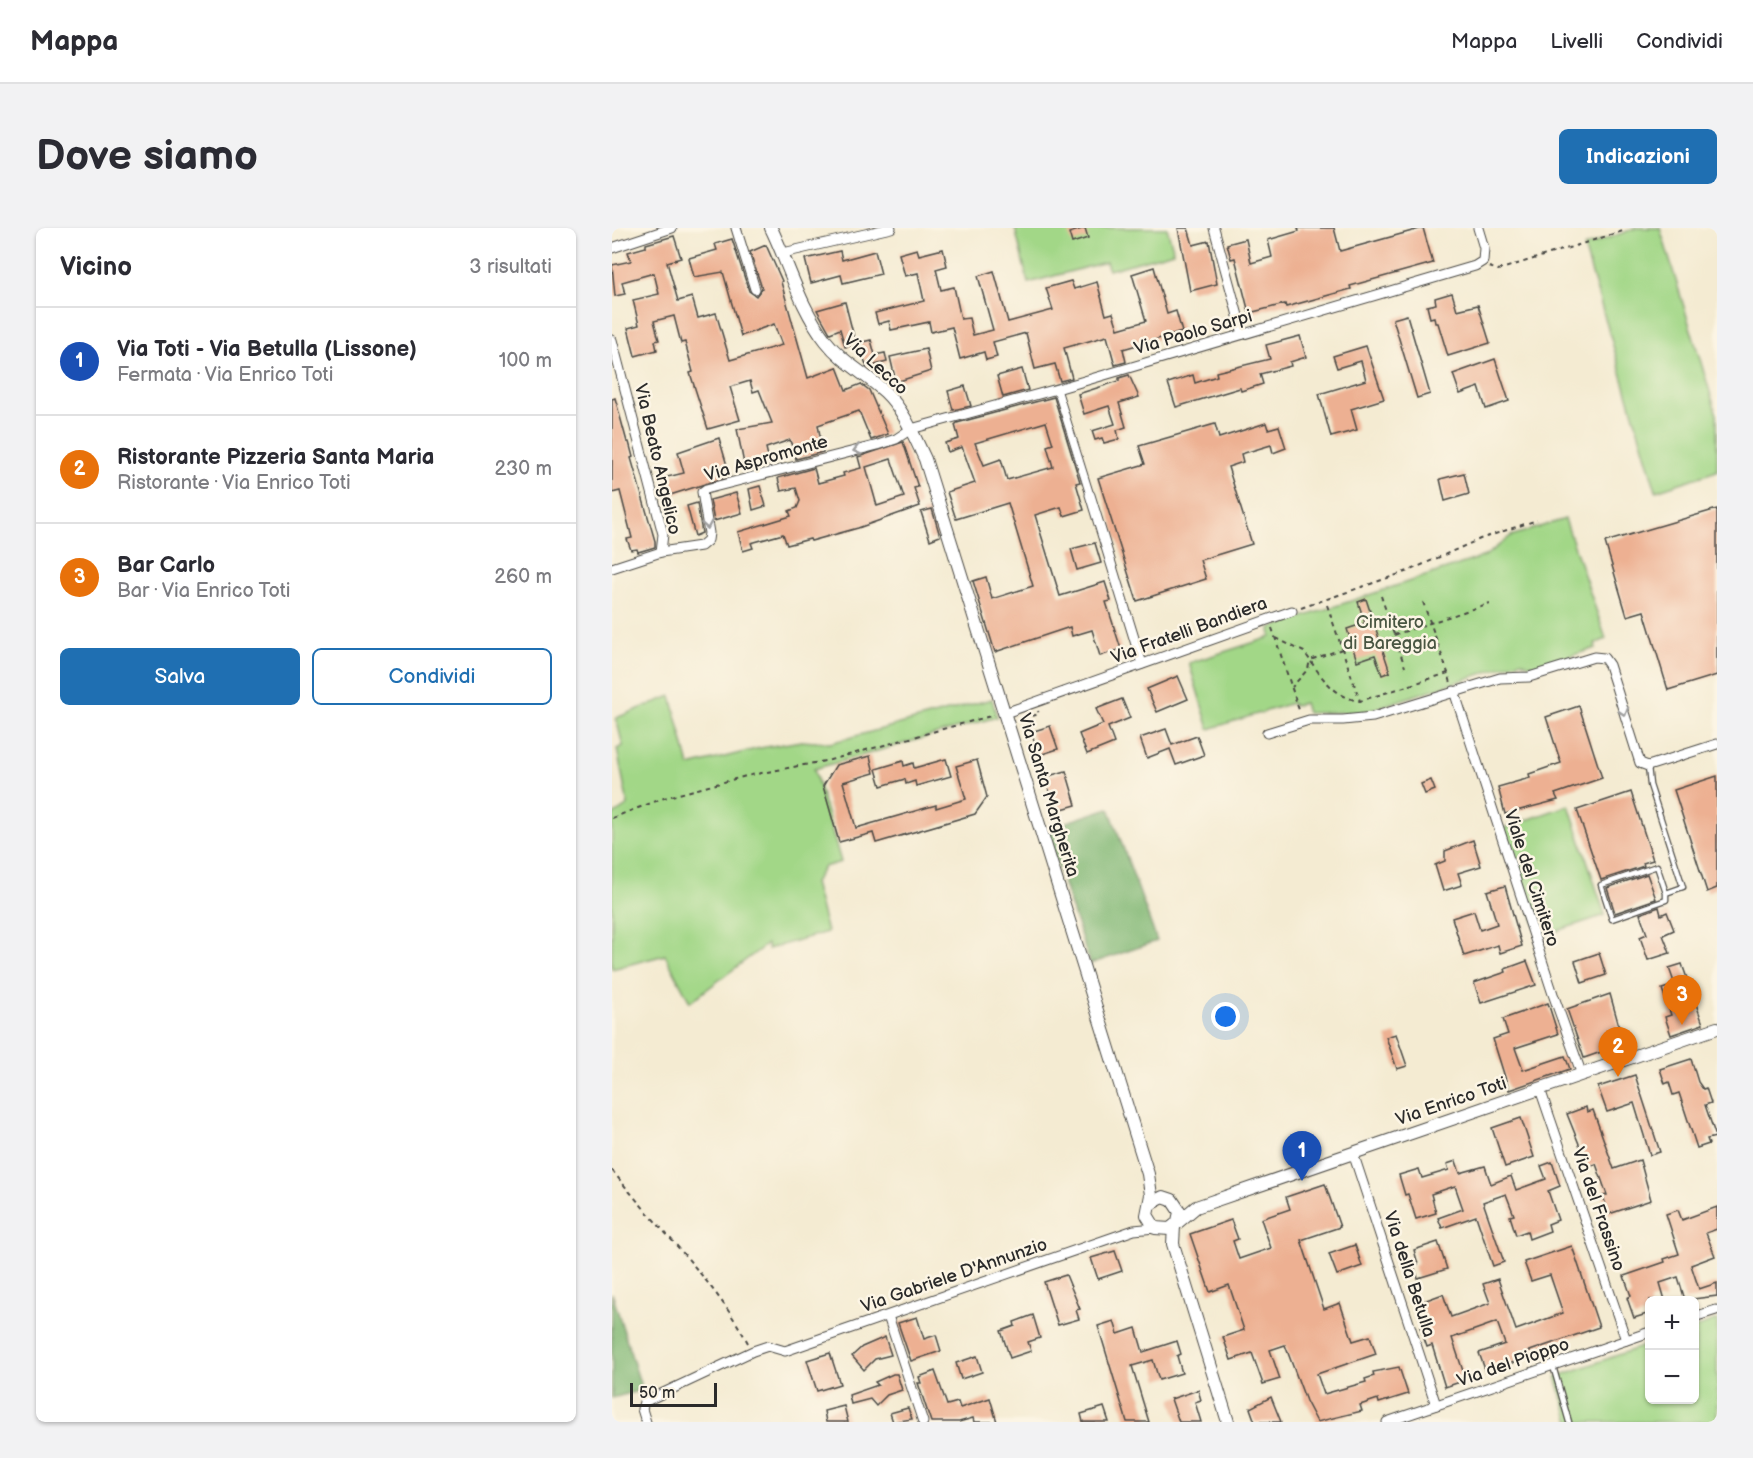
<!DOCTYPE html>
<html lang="it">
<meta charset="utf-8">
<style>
body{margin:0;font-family:"Balsamiq Sans",sans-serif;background:#f2f2f3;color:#2b2b33}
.controls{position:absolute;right:18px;bottom:18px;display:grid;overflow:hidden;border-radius:9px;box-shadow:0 2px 4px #0004}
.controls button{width:54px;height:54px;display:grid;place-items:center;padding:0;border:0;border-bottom:2px solid #e1e1e2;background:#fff;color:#2b2b33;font:30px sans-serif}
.scale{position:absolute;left:18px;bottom:15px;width:87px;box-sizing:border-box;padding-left:6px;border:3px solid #2b2b2b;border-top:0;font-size:16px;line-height:21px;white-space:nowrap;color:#2b2b2b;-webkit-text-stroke:4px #fcf5e5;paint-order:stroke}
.you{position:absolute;left:614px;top:789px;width:21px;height:21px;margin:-15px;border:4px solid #fff;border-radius:50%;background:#1a73e8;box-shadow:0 0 0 9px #1a73e833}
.badge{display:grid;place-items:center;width:39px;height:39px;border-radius:50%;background:#1f6fb2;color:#fff;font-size:20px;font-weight:700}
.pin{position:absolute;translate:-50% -50px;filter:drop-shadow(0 2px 3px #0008)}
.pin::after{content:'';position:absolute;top:32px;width:21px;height:18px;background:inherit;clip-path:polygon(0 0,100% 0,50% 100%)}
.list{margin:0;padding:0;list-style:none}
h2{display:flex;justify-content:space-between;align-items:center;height:78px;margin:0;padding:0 24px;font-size:26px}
h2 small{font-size:20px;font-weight:400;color:#7c7c81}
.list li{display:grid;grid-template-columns:39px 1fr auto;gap:18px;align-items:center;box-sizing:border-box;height:108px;padding:0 24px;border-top:2px solid #e1e1e2}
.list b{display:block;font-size:22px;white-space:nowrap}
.list p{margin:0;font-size:20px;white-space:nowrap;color:#7c7c81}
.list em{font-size:20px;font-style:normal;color:#7c7c81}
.actions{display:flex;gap:12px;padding:18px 24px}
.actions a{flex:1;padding:14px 0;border:2px solid #1f6fb2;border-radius:9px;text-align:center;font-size:21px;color:#1f6fb2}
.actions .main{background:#1f6fb2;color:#fff}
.map{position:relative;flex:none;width:1105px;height:1194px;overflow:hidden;border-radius:9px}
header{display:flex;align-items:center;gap:36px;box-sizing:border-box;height:84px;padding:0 30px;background:#fff;border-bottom:2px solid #e1e1e2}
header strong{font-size:28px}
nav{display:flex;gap:33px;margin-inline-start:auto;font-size:21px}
.intro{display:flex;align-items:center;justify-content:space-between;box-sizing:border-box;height:144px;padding:0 36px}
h1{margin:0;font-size:42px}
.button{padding:15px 27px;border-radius:9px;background:#1f6fb2;color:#fff;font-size:21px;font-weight:700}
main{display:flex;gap:36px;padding:0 36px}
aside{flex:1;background:#fff;border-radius:9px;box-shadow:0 2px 4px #0004}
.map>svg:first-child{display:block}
.green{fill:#a2d787;stroke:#668159;stroke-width:1.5}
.forest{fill:#81b874;stroke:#567250;stroke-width:1.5}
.building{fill:#edb092;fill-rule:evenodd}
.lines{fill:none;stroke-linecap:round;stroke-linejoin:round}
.service-casing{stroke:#494844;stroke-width:7}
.pedestrian-casing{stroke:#494844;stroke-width:9}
.minor-casing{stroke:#494844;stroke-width:11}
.tertiary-casing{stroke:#494844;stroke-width:14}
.path{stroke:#494844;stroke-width:2;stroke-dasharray:4.5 4.5;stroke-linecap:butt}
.service{stroke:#fff;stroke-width:4.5}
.pedestrian{stroke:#fff;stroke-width:7}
.minor{stroke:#fff;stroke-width:9}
.tertiary{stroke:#fff;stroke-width:12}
.oneway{stroke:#a0a0a0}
.labels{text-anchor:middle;stroke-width:5;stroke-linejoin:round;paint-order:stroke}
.street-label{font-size:18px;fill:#2b2b2b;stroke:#fcf5e5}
.park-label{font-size:18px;fill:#495642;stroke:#fcf5e5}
</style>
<header>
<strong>Mappa</strong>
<nav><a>Mappa</a><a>Livelli</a><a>Condividi</a></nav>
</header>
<div class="intro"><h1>Dove siamo</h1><a class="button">Indicazioni</a></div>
<main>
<aside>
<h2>Vicino<small>3 risultati</small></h2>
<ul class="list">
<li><span class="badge" style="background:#1a4fb4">1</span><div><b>Via Toti - Via Betulla (Lissone)</b><p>Fermata · Via Enrico Toti</p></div><em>100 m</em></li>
<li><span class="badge" style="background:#e8710a">2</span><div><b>Ristorante Pizzeria Santa Maria</b><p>Ristorante · Via Enrico Toti</p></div><em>230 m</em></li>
<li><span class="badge" style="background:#e8710a">3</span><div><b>Bar Carlo</b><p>Bar · Via Enrico Toti</p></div><em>260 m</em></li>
</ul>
<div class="actions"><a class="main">Salva</a><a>Condividi</a></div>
</aside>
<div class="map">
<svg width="1105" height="1194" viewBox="0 0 1105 1194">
<rect width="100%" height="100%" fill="#fcf5e5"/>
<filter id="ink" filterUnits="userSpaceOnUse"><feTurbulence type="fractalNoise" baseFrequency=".0167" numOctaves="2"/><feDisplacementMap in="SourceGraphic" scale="12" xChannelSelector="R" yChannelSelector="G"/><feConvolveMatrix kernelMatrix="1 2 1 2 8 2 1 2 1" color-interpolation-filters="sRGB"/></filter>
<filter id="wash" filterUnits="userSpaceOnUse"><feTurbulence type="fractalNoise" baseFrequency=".008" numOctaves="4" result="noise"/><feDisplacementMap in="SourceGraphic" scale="24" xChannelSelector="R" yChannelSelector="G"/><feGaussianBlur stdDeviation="1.35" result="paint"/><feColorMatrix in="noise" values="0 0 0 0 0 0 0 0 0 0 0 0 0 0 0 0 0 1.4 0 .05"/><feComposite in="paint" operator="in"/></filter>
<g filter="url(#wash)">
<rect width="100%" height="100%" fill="#f4ebd2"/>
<!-- green -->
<g class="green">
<polygon points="403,0 555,0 562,24 497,42 494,34 416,55"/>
<polygon points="1024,0 1048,0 1105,187 1105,243 1044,263 972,19"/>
<polygon points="953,291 994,411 983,416 984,420 923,439 909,433 752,484 695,485 692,475 681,478 680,475 597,501 577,435 659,409 658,400 873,328 899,308"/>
<polygon points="59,468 77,538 148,520 189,513 218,515 380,471 385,489 202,541 229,634 212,639 202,655 215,704 156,721 155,716 78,774 53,727 0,741 0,588 16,577 5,521 11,518 4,490"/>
<polygon points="957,577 993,687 927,709 892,600"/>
<polygon points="1105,1092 1105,1194 958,1194 944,1149 1037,1116 1038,1172 1082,1172 1083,1100"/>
</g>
<!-- forest -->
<g class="forest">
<polygon points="497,580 545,713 478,736 434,601"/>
<polygon points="0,1065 30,1162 0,1170"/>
</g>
<g id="blocks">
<!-- building -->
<g class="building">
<polygon points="473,0 476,10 460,15 457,5"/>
<polygon points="566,0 576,0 581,17 597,13 605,56 578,63"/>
<polygon points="686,0 722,0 728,23 811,0 821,35 738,58 739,61 674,79 673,76 637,85 623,30 619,31 615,16 634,11 639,35 660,29 656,12 687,3"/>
<polygon points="62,8 69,30 55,34 66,73 80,69 86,90 104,85 118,132 170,117 162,96 129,108 111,44 82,49 77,30 105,22 103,16 120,11 137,63 144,68 150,60 138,24 154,17 170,53 169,54 196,150 225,139 234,162 249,156 257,162 276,206 259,212 247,183 206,197 211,224 184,231 178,212 154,220 158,237 133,241 125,201 160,195 147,162 141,164 138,153 118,159 128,192 96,201 78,145 81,144 73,114 69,115 62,88 42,93 47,112 43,113 45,122 23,128 16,100 27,97 21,72 47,66 42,45 10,54 13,66 3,68 0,37 19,33 16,24 34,19 34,16"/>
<polygon points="305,21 307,27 331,21 335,38 324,41 329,62 342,59 349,91 357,90 361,107 381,102 366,48 382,43 396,94 441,82 434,60 459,53 462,61 485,54 494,87 501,85 506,101 534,93 520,46 542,39 555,86 564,83 570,104 511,121 514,134 503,137 495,108 452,120 460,150 448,153 443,136 423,141 414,105 381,114 385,129 374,132 372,124 348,131 340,99 319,104 317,94 279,102 277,93 266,96 263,85 312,73 306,45 293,48 287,26"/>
<polygon points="228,23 230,32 263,23 269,46 231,55 229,47 199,55 193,31"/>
<polygon points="840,65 845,82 866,77 878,115 836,128 826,95 823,95 822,89 818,90 815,78 824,76 823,70"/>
<polygon points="233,74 244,117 233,119 228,101 218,105 205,82"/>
<polygon points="795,87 818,166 805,170 781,91"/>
<polygon points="688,108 694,129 678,134 679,138 648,146 651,156 629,163 628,160 564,179 556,155 581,147 583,155 605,148 604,144 658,131 654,117"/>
<polygon points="259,112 263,127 273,125 275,134 255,139 246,115"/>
<polygon points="754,118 772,171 739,181 745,202 719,209 707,166 754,152 749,133 725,140 721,128"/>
<polygon points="314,121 319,143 284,154 278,129"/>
<polygon points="883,131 897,173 874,181 867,159 848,166 841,146"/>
<polygon points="410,141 416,162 391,169 385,148"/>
<polygon points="517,147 527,169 507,175 514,199 505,202 507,211 492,215 490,210 483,212 480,203 503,196 497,178 472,186 466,166 507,153 507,150"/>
<polygon points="353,158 359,178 341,182 336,163"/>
<path d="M442,169L468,254L464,255L472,282L452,288L449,279L423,287L448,368L493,354L499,373L494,374L509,421L488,428L480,402L460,408L458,399L383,424L361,353L374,349L380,371L421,358L396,275L344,291L335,264L363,255L350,219L336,224L333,215L347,211L343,197L345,195ZM434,194L441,216L435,218L441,239L395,252L389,231L372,237L363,215Z"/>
<polygon points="3,170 15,214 17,214 21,229 19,230 43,313 43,319 26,324 25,321 19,322 15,311 20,310 8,263 0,265 0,171"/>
<polygon points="654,195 656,201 667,198 674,220 661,225 659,217 629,226 631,234 616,239 640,316 588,332 594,351 525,373 486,250 533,236 527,218 603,196 607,210"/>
<polygon points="107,210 118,248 55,268 51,250 72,245 66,224"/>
<path d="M291,214L306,259L302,260L308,278L246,300L199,313L198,311L175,317L171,306L139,315L141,320L131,323L126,304L179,288L177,283L185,280L188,273L184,260L169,263L166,250L202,240L206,255L232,248L231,245L249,240L246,229ZM279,231L292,269L265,278L254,239Z"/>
<polygon points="852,245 857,266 833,273 828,251"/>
<polygon points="148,258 154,278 141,282 137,261"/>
<polygon points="124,265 130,285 102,293 98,272"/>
<polygon points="85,275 90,305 83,308 75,278"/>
<polygon points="320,281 328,308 318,312 309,284"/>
<polygon points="1105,281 1105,447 1056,462 1032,383 1015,388 993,314"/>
<polygon points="483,315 489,335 465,342 459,321"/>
<polygon points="754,371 778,444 770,447 763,427 745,433 735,401 753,395 746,374"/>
<polygon points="566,448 576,471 545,484 535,461"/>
<polygon points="510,471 518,490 496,499 502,515 475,526 467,506 491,496 484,481"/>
<polygon points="967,478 990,550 943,566 946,572 893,586 886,559 918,550 917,546 949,535 934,489"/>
<polygon points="438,498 446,521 427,527 419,504"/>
<polygon points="554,501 560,517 585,508 592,527 564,537 558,521 535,530 528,510"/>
<polygon points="258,528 262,545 231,554 244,600 324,577 324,580 354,571 344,538 365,532 375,569 363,586 264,615 261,605 227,614 211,558 224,537"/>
<polygon points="334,531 339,548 304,558 303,553 294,556 293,551 269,558 264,541 291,533 292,538 301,535 302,540"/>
<polygon points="454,543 464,577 443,583 433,549"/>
<polygon points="1105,548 1105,660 1095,664 1062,562"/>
<polygon points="819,552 823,562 813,566 809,556"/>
<polygon points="1019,564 1041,632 1031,635 1032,638 989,652 965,582"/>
<polygon points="861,612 869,638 846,645 850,657 831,663 823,637 833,633 833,623"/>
<polygon points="1035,646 1044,671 1003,685 995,660"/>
<polygon points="893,658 910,718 888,725 886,717 852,728 840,690 862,683 868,702 885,696 875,663"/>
<polygon points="1047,679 1049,687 1055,684 1062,702 1051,707 1058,725 1036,732 1028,709 1035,706 1028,686"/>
<polygon points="987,725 994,747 970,755 963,733"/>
<polygon points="915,733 924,757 869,775 862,755 894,744 893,741"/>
<polygon points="1070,736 1091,796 1059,807 1053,789 1059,787 1050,761 1063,757 1057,740"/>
<polygon points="998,766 1012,816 972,830 955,781"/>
<polygon points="936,775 946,806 903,820 911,842 953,828 958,841 897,862 881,811 896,806 891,791"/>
<polygon points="784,806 795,838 785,841 774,809"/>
<polygon points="1079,831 1086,854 1091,861 1094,860 1099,875 1093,877 1104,909 1095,911 1097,916 1085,920 1067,865 1061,867 1057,854 1053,856 1048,841"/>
<polygon points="1023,847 1048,924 1038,927 1022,875 995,884 986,859"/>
<polygon points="974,879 975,884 981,882 1002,941 1028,932 1039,972 997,986 991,968 995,967 984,936 973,940 969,927 971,926 955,886"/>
<polygon points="909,890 922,929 893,939 880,900"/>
<polygon points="844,933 848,945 873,938 879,956 899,948 904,962 934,951 929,938 940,934 948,958 936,963 946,992 936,996 938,1003 917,1011 915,1003 904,1007 898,988 902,987 894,966 871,974 892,1034 881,1038 864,988 830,1000 826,990 851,981 843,958 819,966 824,985 804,991 796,966 793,967 787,947 807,941 810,950 837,942 835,936"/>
<polygon points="713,956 728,999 689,1012 712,1081 728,1075 741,1113 758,1108 764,1126 705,1146 712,1166 754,1154 753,1151 762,1148 761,1144 787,1139 796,1166 767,1175 766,1171 748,1177 750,1183 705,1194 694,1173 673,1117 658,1122 668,1151 651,1156 640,1125 619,1132 611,1109 632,1102 617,1057 598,1064 578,1006 619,992 626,1011 621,1013 627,1031 659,1020 649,991 678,981 674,969"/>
<polygon points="1105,979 1105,1001 1094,1005 1103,1028 1079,1037 1087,1061 1105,1055 1105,1068 1073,1072 1066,1049 1048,1055 1053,1072 1038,1072 1038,1085 1022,1090 1015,1070 1019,1068 1012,1048 1053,1034 1052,1031 1067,1026 1054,986 1066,982 1070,992"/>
<polygon points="826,1014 835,1041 806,1050 802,1038 806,1036 802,1022"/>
<polygon points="743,1017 750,1038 725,1047 717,1026"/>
<polygon points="960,1018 987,1099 912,1125 914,1130 874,1144 867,1125 893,1116 885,1094 840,1110 854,1152 833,1159 820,1117 815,1119 808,1099 817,1096 809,1074 831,1066 839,1089 878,1075 871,1056 886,1051 904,1102 951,1085 938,1047 919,1053 912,1034"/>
<polygon points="503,1023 510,1043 486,1051 479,1030"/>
<polygon points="454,1047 468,1081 464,1082 467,1091 446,1097 432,1054"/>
<polygon points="421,1087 428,1110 416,1114 419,1123 398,1130 389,1103 403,1098 402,1094"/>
<polygon points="305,1089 312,1111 324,1107 329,1123 299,1133 286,1095"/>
<polygon points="502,1093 506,1106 524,1100 531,1124 565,1113 569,1126 565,1128 570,1145 547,1152 541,1132 520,1138 537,1194 515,1194 486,1098"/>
<polygon points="273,1109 279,1127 263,1131 252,1142 240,1128 250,1119"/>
<polygon points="218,1125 228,1156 205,1163 195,1132"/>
<polygon points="365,1128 370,1144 349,1151 344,1135"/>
<polygon points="323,1143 335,1177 346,1174 348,1180 378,1170 385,1194 362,1194 361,1190 347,1194 319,1194 306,1155 309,1155 307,1149"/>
<polygon points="281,1146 285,1146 290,1162 275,1167 264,1178 258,1171 239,1176 237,1167 266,1157 263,1154"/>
<polygon points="586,1162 589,1172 583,1174 589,1194 567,1194 559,1171"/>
<polygon points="659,1169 669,1194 643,1194 638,1180"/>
<polygon points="232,1178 236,1194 214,1194 212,1183"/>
<polygon points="492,1179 497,1194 471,1194 469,1186"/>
<polygon points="296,1180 300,1191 281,1194 278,1185"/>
</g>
</g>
</g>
<g filter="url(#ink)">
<use href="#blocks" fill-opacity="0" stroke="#494844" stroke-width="1.5"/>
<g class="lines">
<defs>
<g id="service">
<polyline points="1036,538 1038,557 1071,659 1054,665 1054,672 1000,691 989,657 1045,638 1054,665"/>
<polyline points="941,1138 957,1194"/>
</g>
<polyline id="pedestrian" points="445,161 478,267"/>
<g id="minor">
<polyline points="124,0 143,61"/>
<polyline points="602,0 631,106"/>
<polyline points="0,20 60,0"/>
<polyline points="171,25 279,0"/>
<polyline points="0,112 51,306 49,324"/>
<polyline points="478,267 530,436"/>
<polyline points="0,340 49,324 89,318 96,312 97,305 90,264 94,261 266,217 284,211 299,201 445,161 863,38 871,33 872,20 866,0"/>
<polyline points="842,463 941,766 970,847"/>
<polyline points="393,485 680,383"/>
<polyline points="655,505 697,492 731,492 761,489 888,450 917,449 982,429 992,430 997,437 1028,535 1036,538 1105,516"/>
<polyline points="928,861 1014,1112"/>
<polyline points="741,925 824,1177"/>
<polyline points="276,1088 311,1194"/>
<polyline points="1082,1089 1104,1082"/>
<polyline points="34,1194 30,1181 32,1174 141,1123 156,1118 173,1123 522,1002 543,1000"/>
<polyline points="775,1194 1038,1104"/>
</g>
<g id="tertiary">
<path d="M159,0C177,37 188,80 214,113C230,134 254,146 273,164C292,182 302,208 313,231L536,946L539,967L535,987L543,1000L558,1001L584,979L1105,800"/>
<polyline points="538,976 551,969 560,972 568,984 566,993"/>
<polyline points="562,998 561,1016 616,1194"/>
</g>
</defs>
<!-- service casing -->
<use href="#service" class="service-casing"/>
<!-- pedestrian casing -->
<use href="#pedestrian" class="pedestrian-casing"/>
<!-- minor casing -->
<use href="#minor" class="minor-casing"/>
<!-- tertiary casing -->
<use href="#tertiary" class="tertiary-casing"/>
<!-- path -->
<g class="path">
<polyline points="877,39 886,42 1011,3 1011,0"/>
<polyline points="769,368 793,439"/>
<polyline points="811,374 836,445"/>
<polyline points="715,377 748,473"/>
<polyline points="689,380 796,343 868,311 925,292"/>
<polyline points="660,400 688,485"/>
<polyline points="782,407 878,375"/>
<polyline points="664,410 692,424 698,432 696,441 680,459"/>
<path d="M730,421L698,432C710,451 725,470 748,473L836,445L839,455"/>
<polyline points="410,502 417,489 427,486 426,483"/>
<polyline points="0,590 52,570 134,548 218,532 382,487"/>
<path d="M0,942C45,1000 101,1050 136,1115"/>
</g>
<!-- service -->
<use href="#service" class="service"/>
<!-- pedestrian -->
<use href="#pedestrian" class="pedestrian"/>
<!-- minor -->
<use href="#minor" class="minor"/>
<!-- tertiary -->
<use href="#tertiary" class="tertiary"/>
</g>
<!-- one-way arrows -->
<defs><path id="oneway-chevron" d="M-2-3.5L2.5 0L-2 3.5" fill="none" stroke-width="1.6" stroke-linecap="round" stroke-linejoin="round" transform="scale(1.5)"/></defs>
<g class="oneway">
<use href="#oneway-chevron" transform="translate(245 222) rotate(166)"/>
<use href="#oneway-chevron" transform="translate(95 297) rotate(80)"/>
<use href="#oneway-chevron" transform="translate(1012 484) rotate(73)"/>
</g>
</g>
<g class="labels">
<!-- street labels -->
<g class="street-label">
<text transform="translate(581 104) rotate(-16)" y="6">Via Paolo Sarpi</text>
<text transform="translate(264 136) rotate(43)" y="6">Via Lecco</text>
<text transform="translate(154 230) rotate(-16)" y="6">Via Aspromonte</text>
<text transform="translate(46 231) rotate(77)" y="6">Via Beato Angelico</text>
<text transform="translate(577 402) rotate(-20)" y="6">Via Fratelli Bandiera</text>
<text transform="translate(437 567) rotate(73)" y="6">Via Santa Margherita</text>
<text transform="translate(920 650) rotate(72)" y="6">Viale del Cimitero</text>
<text transform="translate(839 873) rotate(-19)" y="6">Via Enrico Toti</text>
<text transform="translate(987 981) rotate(71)" y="6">Via del Frassino</text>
<text transform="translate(798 1046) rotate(72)" y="6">Via della Betulla</text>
<text transform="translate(342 1047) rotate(-19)" y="6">Via Gabriele D'Annunzio</text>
<text transform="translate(901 1134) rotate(-19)" y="6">Via del Pioppo</text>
</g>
<!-- park labels -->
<g class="park-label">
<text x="778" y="400">Cimitero<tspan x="778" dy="21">di Bareggia</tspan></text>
</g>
</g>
</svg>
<div class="controls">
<button>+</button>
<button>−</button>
</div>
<div class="scale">50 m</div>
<div class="you"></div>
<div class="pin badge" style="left:690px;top:953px;background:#1a4fb4">1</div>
<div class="pin badge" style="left:1006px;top:849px;background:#e8710a">2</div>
<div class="pin badge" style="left:1070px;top:797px;background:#e8710a">3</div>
</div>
</main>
